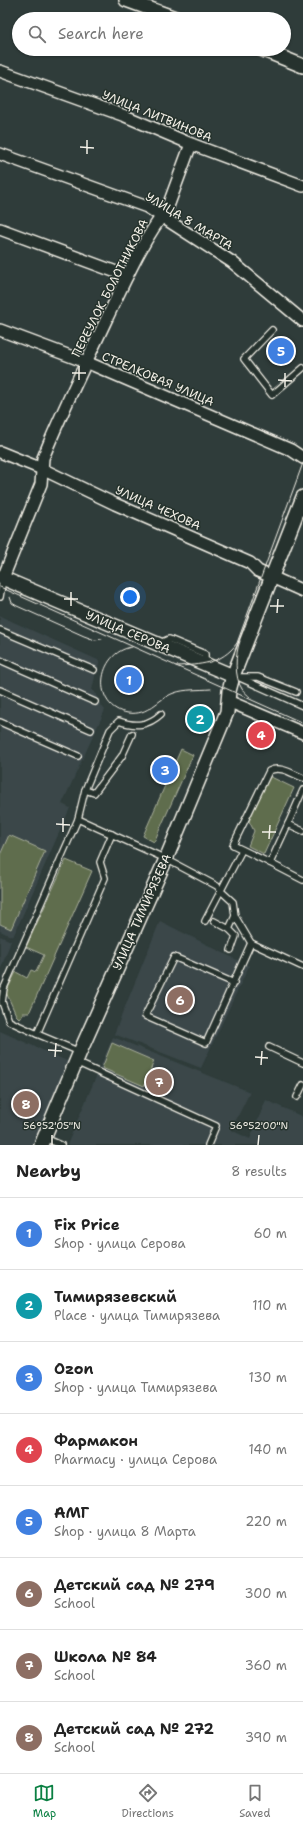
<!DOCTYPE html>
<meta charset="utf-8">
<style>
body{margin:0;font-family:"Shantell Sans",sans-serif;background:#f6f6f6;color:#222}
.you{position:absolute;left:130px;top:597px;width:14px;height:14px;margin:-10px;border:3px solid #fff;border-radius:50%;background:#1a73e8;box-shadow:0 0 0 6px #1a73e833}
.badge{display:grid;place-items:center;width:26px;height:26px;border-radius:50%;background:#0b8043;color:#fff;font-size:13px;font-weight:700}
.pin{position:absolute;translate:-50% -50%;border:2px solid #fff;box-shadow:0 1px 4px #0006}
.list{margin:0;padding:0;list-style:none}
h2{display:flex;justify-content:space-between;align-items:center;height:52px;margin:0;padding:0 16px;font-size:17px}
h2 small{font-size:13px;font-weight:400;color:#767676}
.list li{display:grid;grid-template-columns:26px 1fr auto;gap:12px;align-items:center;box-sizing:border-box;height:72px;padding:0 16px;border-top:1px solid #e0e0e0}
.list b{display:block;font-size:15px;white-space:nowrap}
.list p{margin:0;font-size:13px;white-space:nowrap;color:#767676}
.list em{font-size:13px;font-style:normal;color:#767676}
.icon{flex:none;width:22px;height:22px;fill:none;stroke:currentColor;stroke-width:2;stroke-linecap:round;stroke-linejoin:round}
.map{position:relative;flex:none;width:303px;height:1145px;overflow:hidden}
.search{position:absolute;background:#fff;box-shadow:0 1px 3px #0004;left:12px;right:12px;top:12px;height:44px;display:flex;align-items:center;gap:10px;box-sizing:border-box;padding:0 14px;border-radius:22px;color:#767676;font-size:15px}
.sheet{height:628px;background:#fff}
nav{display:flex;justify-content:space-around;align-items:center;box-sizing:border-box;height:56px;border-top:1px solid #e0e0e0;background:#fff;font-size:11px;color:#767676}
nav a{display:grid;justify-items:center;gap:2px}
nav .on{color:#0b8043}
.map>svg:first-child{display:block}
.built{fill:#3a4749}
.green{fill:#5f6d4e;stroke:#aaaf9b}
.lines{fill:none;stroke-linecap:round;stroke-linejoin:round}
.service-casing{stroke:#f4f1e8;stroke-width:8}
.minor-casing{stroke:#f4f1e8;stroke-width:14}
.tertiary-casing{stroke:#f4f1e8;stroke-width:16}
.service{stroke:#26332d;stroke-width:5.5}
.minor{stroke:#26332d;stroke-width:11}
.tertiary{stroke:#26332d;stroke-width:13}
.tram{stroke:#f4f1e8;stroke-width:1}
.ticks{fill:none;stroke:#f4f1e8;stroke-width:1.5}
.labels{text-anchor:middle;stroke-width:3;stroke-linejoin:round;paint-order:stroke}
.street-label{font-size:12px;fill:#f4f1e8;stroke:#26332d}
.ticks-label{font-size:10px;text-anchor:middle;fill:#f4f1e8;stroke:#26332d;stroke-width:3;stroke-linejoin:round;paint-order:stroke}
</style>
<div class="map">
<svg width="303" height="1145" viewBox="0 0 303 1145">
<rect width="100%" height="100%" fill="#2f3c3a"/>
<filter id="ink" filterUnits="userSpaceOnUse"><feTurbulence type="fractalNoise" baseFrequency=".025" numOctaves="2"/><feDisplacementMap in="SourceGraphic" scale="8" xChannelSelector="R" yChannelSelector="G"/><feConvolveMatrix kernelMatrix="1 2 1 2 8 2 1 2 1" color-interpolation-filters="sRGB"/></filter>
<g filter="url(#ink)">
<!-- built -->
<g class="built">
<polygon points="0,616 100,661 96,672 92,690 95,692 100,704 105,710 62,804 70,808 13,937 0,931"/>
<polygon points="160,921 249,966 201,1068 114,1034"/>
<polygon points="0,936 11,941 0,971"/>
<polygon points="0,1031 69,1062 34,1145 0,1145"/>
<polygon points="113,1037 250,1092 231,1130 250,1139 266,1100 303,1117 303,1145 67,1145"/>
</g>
<!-- green -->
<g class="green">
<polygon points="181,749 193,755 154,842 143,836"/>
<polygon points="269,776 294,788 264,854 248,846 254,831 249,821"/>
<polygon points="9,835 45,851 11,929 0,924 0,855"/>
<polygon points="66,860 92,871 29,1013 23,1013 20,1019 16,1015 6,992 16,972 27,978 31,970 36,972 44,955 26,947"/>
<polygon points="112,1043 154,1061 144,1086 102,1068"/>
</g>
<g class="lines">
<defs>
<g id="service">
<polyline points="272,330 244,359 272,395 303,368"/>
<polyline points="0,597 3,579"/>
<polyline points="0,630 94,670"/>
<polyline points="160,643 169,639 205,654 205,664"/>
<polyline points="0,660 95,702"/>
<polyline points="238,677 303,706"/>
<polyline points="239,677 258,677 296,692"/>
<polyline points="0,690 91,730"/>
<polyline points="0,722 78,756"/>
<polyline points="85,790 94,793 122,756 132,734"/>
<path d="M78,819L85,790L110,730L119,721C135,727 148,726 161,714"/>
<polyline points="288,824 303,790"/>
<polyline points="303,831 288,824 270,863 303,880"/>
<path d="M270,863L233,845L269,771C281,765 292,774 303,778"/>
<polyline points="205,921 242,850"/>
<polyline points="214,921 229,929 235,916"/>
<polyline points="229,929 236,936 231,950"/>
<polyline points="234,983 174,957 145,1016 206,1043 251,943"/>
<polyline points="37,1034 9,1021 2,1002 4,988 78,819 166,859 217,886 221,891 233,902 235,916 251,943 303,967"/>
<polyline points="269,1047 303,1063"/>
<polyline points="80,1052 37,1034 105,878 100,862 112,834"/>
<polyline points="76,1062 216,1126 208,1145"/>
<polyline points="297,1097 303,1085"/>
<polyline points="45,1138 61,1145"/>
</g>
<g id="minor">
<polyline points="0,71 125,116 191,144 303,186"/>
<polyline points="0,154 147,207 232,262 303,321"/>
<polyline points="0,229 127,276"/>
<polyline points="0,330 86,362 291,450 303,458"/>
<polyline points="0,452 42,469 115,504 250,563 258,571 303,591"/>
<path d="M3,578L41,484L43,458L48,446C66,403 87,361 107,318C125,281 142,241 167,209L191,144"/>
<polyline points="228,701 303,733"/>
</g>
<g id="tertiary">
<polyline points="126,0 178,19"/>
<polyline points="261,49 303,66"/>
<polyline points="0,577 233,676"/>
<polyline points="41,1145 80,1052 166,859 227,712 229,691 233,676 303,497"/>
</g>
</defs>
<!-- service casing -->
<use href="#service" class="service-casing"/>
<!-- minor casing -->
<use href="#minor" class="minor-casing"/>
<!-- tertiary casing -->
<use href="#tertiary" class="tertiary-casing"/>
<!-- service -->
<use href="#service" class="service"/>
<!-- minor -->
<use href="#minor" class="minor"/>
<!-- tertiary -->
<use href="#tertiary" class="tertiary"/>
<!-- tram -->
<g class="tram">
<polyline points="0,587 303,723"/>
<polyline points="10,597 12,603 17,606 84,636 95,640 102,639"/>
<path d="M240,641C235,654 234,677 242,689C244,692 248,695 251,698"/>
<path d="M132,647C96,652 91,708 128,713C149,716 157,699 174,693C185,689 199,690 211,689"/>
<path d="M176,666C200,665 222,664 237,643L303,463"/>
</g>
</g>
</g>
<!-- ticks -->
<path class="ticks" d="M80,147L94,148M87,154V140M72,373H86M79,380V366M278,380L292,381M285,387V373M64,599H78M71,606V592M270,606H284M277,613L278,599M56,824L70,825M63,832V818M262,832H276M269,839L270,825M48,1050L62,1051M55,1057L56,1043M255,1057L268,1058M261,1065L262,1051M52,1145V1135M258,1145L259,1135"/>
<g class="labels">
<!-- street labels -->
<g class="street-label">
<text transform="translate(157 116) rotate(22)" y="4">УЛИЦА ЛИТВИНОВА</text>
<text transform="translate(189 221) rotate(31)" y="4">УЛИЦА 8 МАРТА</text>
<text transform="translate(110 288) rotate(-63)" y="4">ПЕРЕУЛОК БОЛОТНИКОВА</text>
<text transform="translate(158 379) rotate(23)" y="4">СТРЕЛКОВАЯ УЛИЦА</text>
<text transform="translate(158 508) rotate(24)" y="4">УЛИЦА ЧЕХОВА</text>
<text transform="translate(128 632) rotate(23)" y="4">УЛИЦА СЕРОВА</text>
<text transform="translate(142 912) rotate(-66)" y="4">УЛИЦА ТИМИРЯЗЕВА</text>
</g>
</g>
<g class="ticks-label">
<text x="52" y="1129">56°52'05"N</text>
<text x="259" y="1129">56°52'00"N</text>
</g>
</svg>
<div class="you"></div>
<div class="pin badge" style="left:129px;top:680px;background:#3f7fe0">1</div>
<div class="pin badge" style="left:200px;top:719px;background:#0f9aa8">2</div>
<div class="pin badge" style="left:165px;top:770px;background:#3f7fe0">3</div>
<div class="pin badge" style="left:261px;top:735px;background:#e0444e">4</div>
<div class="pin badge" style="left:281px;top:351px;background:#3f7fe0">5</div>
<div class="pin badge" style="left:180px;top:1000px;background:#8d6e63">6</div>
<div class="pin badge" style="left:159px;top:1082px;background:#8d6e63">7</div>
<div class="pin badge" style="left:26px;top:1104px;background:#8d6e63">8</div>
<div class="search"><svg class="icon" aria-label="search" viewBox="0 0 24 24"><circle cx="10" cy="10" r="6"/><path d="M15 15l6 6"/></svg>Search here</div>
</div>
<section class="sheet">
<h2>Nearby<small>8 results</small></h2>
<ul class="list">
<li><span class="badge" style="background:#3f7fe0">1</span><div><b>Fix Price</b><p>Shop · улица Серова</p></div><em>60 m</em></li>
<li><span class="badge" style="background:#0f9aa8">2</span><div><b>Тимирязевский</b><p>Place · улица Тимирязева</p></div><em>110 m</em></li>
<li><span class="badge" style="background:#3f7fe0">3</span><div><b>Ozon</b><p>Shop · улица Тимирязева</p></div><em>130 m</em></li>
<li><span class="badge" style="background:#e0444e">4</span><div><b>Фармакон</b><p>Pharmacy · улица Серова</p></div><em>140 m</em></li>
<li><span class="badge" style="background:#3f7fe0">5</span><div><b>АМГ</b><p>Shop · улица 8 Марта</p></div><em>220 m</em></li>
<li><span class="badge" style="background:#8d6e63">6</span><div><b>Детский сад № 279</b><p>School</p></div><em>300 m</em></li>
<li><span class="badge" style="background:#8d6e63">7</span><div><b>Школа № 84</b><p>School</p></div><em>360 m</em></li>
<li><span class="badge" style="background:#8d6e63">8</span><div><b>Детский сад № 272</b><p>School</p></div><em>390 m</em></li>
</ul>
</section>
<nav>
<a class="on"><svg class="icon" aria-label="map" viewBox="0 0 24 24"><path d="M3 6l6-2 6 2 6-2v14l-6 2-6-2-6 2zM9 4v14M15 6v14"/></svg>Map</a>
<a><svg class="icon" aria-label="directions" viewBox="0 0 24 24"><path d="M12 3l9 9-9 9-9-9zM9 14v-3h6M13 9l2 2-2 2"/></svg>Directions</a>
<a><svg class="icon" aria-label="saved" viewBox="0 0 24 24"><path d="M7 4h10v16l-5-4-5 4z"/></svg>Saved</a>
</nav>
